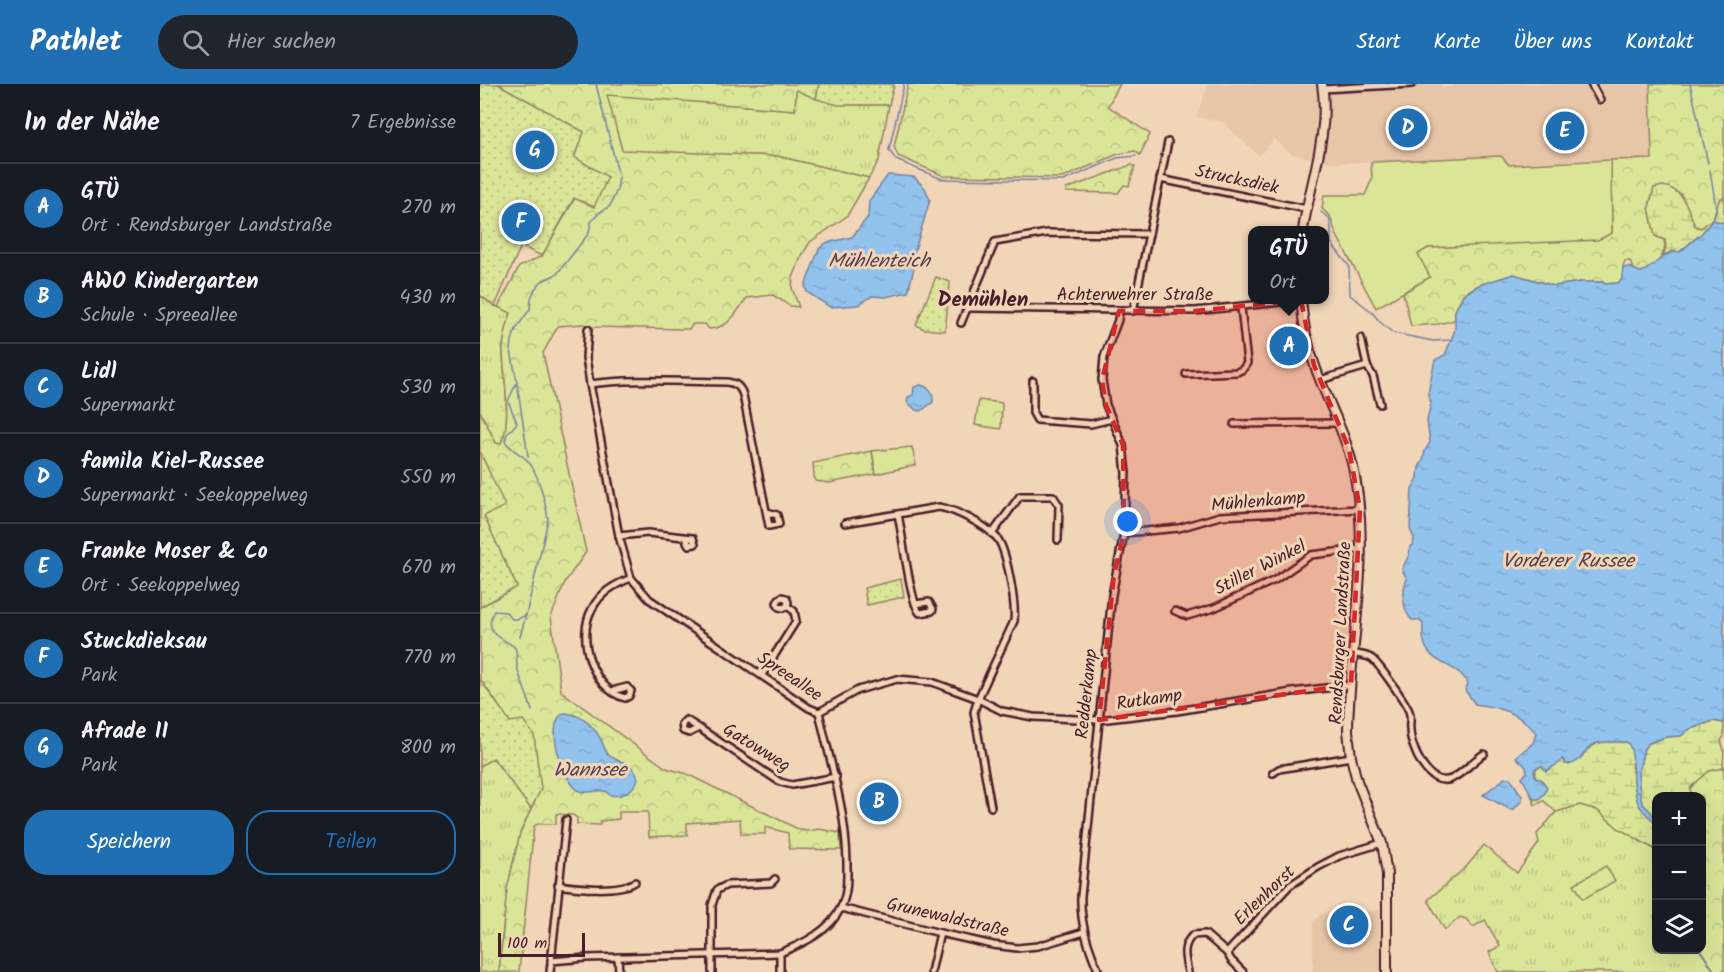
<!DOCTYPE html>
<html lang="de">
<meta charset="utf-8">
<style>
body{margin:0;font-family:Kalam,sans-serif;background:#20242c;color:#f1f3f6}
.controls{position:absolute;right:18px;bottom:18px;display:grid;overflow:hidden;border-radius:12px;box-shadow:0 6px 24px #0002}
.controls button{width:54px;height:54px;display:grid;place-items:center;padding:0;border:0;border-bottom:2px solid #363941;background:#171b24;color:#f1f3f6;font:30px sans-serif}
.scale{position:absolute;left:18px;bottom:15px;width:87px;box-sizing:border-box;padding-left:6px;border:3px solid #4a1f2b;border-top:0;font-size:16px;line-height:21px;white-space:nowrap;color:#4a1f2b;-webkit-text-stroke:4px #f1d5b7;paint-order:stroke}
.you{position:absolute;left:648px;top:438px;width:21px;height:21px;margin:-15px;border:4px solid #fff;border-radius:50%;background:#1a73e8;box-shadow:0 0 0 9px #1a73e833}
.badge{display:grid;place-items:center;width:39px;height:39px;border-radius:50%;background:#1f6fb2;color:#fff;font-size:20px;font-weight:700}
.pin{position:absolute;translate:-50% -50%;border:3px solid #fff;box-shadow:0 2px 6px #0006}
.popup{position:absolute;left:768px;top:142px;width:81px;height:78px;box-sizing:border-box;display:grid;place-content:center;border-radius:12px;background:#171b24;filter:drop-shadow(0 2px 4px #0005);font-size:20px;white-space:nowrap;color:#9ea1a6}
.popup b{font-size:22px;color:#f1f3f6}
.popup::after{content:'';position:absolute;left:50%;top:100%;margin-left:-12px;border:12px solid transparent;border-top-color:#171b24}
.list{margin:0;padding:0;list-style:none}
h2{display:flex;justify-content:space-between;align-items:center;height:78px;margin:0;padding:0 24px;font-size:26px}
h2 small{font-size:20px;font-weight:400;color:#9ea1a6}
.list li{display:grid;grid-template-columns:39px 1fr auto;gap:18px;align-items:center;box-sizing:border-box;height:90px;padding:0 24px;border-top:2px solid #363941}
.list b{display:block;font-size:22px;white-space:nowrap}
.list p{margin:0;font-size:20px;white-space:nowrap;color:#9ea1a6}
.list em{font-size:20px;font-style:normal;color:#9ea1a6}
.actions{display:flex;gap:12px;padding:18px 24px}
.actions a{flex:1;padding:14px 0;border:2px solid #1f6fb2;border-radius:24px;text-align:center;font-size:21px;color:#1f6fb2}
.actions .main{background:#1f6fb2;color:#fff}
.icon{flex:none;width:33px;height:33px;fill:none;stroke:currentColor;stroke-width:2;stroke-linecap:round;stroke-linejoin:round}
.map{position:relative;flex:none;width:1244px;height:888px;overflow:hidden}
header{display:flex;align-items:center;gap:36px;box-sizing:border-box;height:84px;padding:0 30px;background:#1f6fb2;color:#fff}
header strong{font-size:28px}
nav{display:flex;gap:33px;margin-inline-start:auto;font-size:21px}
.search{width:420px;height:54px;background:#20242c;display:flex;align-items:center;gap:15px;box-sizing:border-box;padding:0 21px;border-radius:33px;color:#9ea1a6;font-size:22px}
main{display:flex}
aside{flex:1;background:#171b24}
.map>svg:first-child{display:block}
.built{fill:#e7c5a7}
.grass{fill:url(#grass-tufts);stroke:#928262;stroke-width:1.5}
.forest{fill:url(#forest-crowns);stroke:#928262;stroke-width:1.5}
.wetland{fill:url(#wetland-marsh);stroke:#928262;stroke-width:1.5}
.garden{fill:url(#garden-dots);stroke:#928262;stroke-width:1.5}
.pitch{fill:#dae598;stroke:#928262;stroke-width:1.5}
.water{fill:url(#water-ripples);stroke:#75819f;stroke-width:1.5}
.lines{fill:none;stroke-linecap:round;stroke-linejoin:round}
.stream{stroke:#75819f;stroke-width:1.5}
.street-casing{stroke:#4a1f2b;stroke-width:10}
.secondary-casing{stroke:#4a1f2b;stroke-width:12}
.street{stroke:#f1d5b7;stroke-width:5}
.secondary{stroke:#f1d5b7;stroke-width:8}
.marked{fill:#d62828;fill-opacity:0.2;stroke:#d62828;stroke-width:4.5;stroke-dasharray:12 8;stroke-linejoin:round}
.labels{text-anchor:middle;stroke-width:6;stroke-linejoin:round;paint-order:stroke}
.street-label{font-size:18px;fill:#4a1f2b;stroke:#f1d5b7}
.water-label{font-size:20px;font-style:italic;fill:#584052;stroke:#f1d5b7}
.quarter-label{font-size:21px;font-weight:bold;fill:#4a1f2b;stroke:#f1d5b7}
</style>
<header>
<strong>Pathlet</strong>
<div class="search"><svg class="icon" aria-label="search" viewBox="0 0 24 24"><circle cx="10" cy="10" r="6"/><path d="M15 15l6 6"/></svg>Hier suchen</div>
<nav><a>Start</a><a>Karte</a><a>Über uns</a><a>Kontakt</a></nav>
</header>
<main>
<aside>
<h2>In der Nähe<small>7 Ergebnisse</small></h2>
<ul class="list">
<li><span class="badge">A</span><div><b>GTÜ</b><p>Ort · Rendsburger Landstraße</p></div><em>270 m</em></li>
<li><span class="badge">B</span><div><b>AWO Kindergarten</b><p>Schule · Spreeallee</p></div><em>430 m</em></li>
<li><span class="badge">C</span><div><b>Lidl</b><p>Supermarkt</p></div><em>530 m</em></li>
<li><span class="badge">D</span><div><b>famila Kiel-Russee</b><p>Supermarkt · Seekoppelweg</p></div><em>550 m</em></li>
<li><span class="badge">E</span><div><b>Franke Moser &amp; Co</b><p>Ort · Seekoppelweg</p></div><em>670 m</em></li>
<li><span class="badge">F</span><div><b>Stuckdieksau</b><p>Park</p></div><em>770 m</em></li>
<li><span class="badge">G</span><div><b>Afrade II</b><p>Park</p></div><em>800 m</em></li>
</ul>
<div class="actions"><a class="main">Speichern</a><a>Teilen</a></div>
</aside>
<div class="map">
<svg width="1244" height="888" viewBox="0 0 1244 888">
<defs>
<pattern id="grass-tufts" width="24" height="20" patternUnits="userSpaceOnUse" patternTransform="scale(1.5)"><rect width="24" height="20" fill="#dae598"/><path d="M3 7l-1-3M5 7V3M7 7l1-3M15 17l-1-3M17 17v-4M19 17l1-3" fill="none" stroke="#bdc483"/></pattern>
<pattern id="forest-crowns" width="20" height="18" patternUnits="userSpaceOnUse" patternTransform="scale(1.5)"><rect width="20" height="18" fill="#dae598"/><path d="M2 6a3 3 0 1 1 6 0M12 15a3 3 0 1 1 6 0" fill="none" stroke="#bdc483"/></pattern>
<pattern id="wetland-marsh" width="20" height="14" patternUnits="userSpaceOnUse" patternTransform="scale(1.5)"><rect width="20" height="14" fill="#dae598"/><path d="M1 5h8M5 5V1M11 12h8M15 12V8" fill="none" stroke="#bdc483"/></pattern>
<pattern id="garden-dots" width="8" height="8" patternUnits="userSpaceOnUse" patternTransform="scale(1.5)"><rect width="8" height="8" fill="#dae598"/><path d="M2 2h.1M6 6h.1" fill="none" stroke="#bdc483" stroke-width="1.8" stroke-linecap="round"/></pattern>
<pattern id="water-ripples" width="26" height="14" patternUnits="userSpaceOnUse" patternTransform="scale(1.5)"><rect width="26" height="14" fill="#91c3ed"/><path d="M2 4q2-2 4 0t4 0M15 11q2-2 4 0t4 0" fill="none" stroke="#7fa7cb"/></pattern>
</defs>
<rect width="100%" height="100%" fill="#f1d5b7"/>
<filter id="ink" filterUnits="userSpaceOnUse"><feTurbulence type="fractalNoise" baseFrequency=".0167" numOctaves="2"/><feDisplacementMap in="SourceGraphic" scale="12" xChannelSelector="R" yChannelSelector="G"/><feConvolveMatrix kernelMatrix="1 2 1 2 8 2 1 2 1" color-interpolation-filters="sRGB"/></filter>
<g filter="url(#ink)">
<!-- built -->
<g class="built">
<polygon points="729,0 961,0 962,3 974,3 974,0 1170,0 1172,75 1029,81 1021,72 856,79 812,70 794,55 779,72 744,39 716,32"/>
<polygon points="900,826 901,888 833,888 833,838 841,830"/>
</g>
<!-- grass -->
<g class="grass">
<path d="M316,5C350,23 372,21 409,21L399,76L389,94L297,72L138,67L123,10L315,26Z"/>
<path d="M0,212L15,222L31,228C28,241 23,253 23,266C23,288 33,343 20,360L16,359L0,327Z"/>
<path d="M13,674L51,725C27,777 24,832 19,888H0V682Z"/>
<polygon points="1100,721 1117,726 1138,744 1176,766 1176,866 1220,866 1235,888 1018,888 1009,868 1020,862 1005,836 993,843 986,835 980,833 965,846 948,816 987,782 1004,761 1037,789 1059,759 1057,750 1076,728"/>
</g>
<!-- forest -->
<g class="forest">
<path d="M18,0H339L336,15L316,6L315,26L127,11L142,66L297,72L389,94L367,132L330,158L321,173L313,194L312,204L319,223L310,222L293,211L267,214C255,229 250,244 229,245L225,240H213L209,245H202L112,243L103,240L78,242L63,269L106,468L85,498L71,533L81,607L186,684L207,690L320,746L329,747L339,745L360,749L361,766L309,765L308,749L285,743V750H261L260,735L207,739V751L169,753L168,728H139V735L120,737V741L97,740V734L93,731L76,730V740H58L54,742L39,888H19L27,805L40,749L61,704L30,638L0,595V523L37,503L3,432L10,391L0,368V327L16,359L20,360C33,343 23,288 23,266C23,253 27,241 31,229L18,223L39,183L62,172L95,114L94,73L104,48Z"/>
<polygon points="428,0 640,0 628,22 670,50 660,71 655,67 638,70 582,94 464,92 418,72 414,63"/>
<path d="M1170,0H1244V113L1239,116L1235,133L1221,144L1215,142L1201,110L1174,104L1169,123L1175,152L1184,156C1188,171 1174,185 1160,189L1153,184L1150,177H1145L1143,182L1142,195L1138,199L1124,200L1123,198H1101L1074,202L1034,190L999,201L983,210L975,227V236L958,240L931,242L923,209L950,193L937,170L948,164L1033,159L1132,149L1131,76L1172,75Z"/>
<polygon points="651,81 655,82 649,102 644,101 638,109 586,108 586,105"/>
<polygon points="499,316 522,319 521,345 495,341"/>
<polygon points="392,367 396,390 349,399 336,397 334,392 333,379"/>
<polygon points="1244,681 1244,888 1235,888 1220,866 1222,712 1211,712 1210,704 1229,686 1243,684"/>
</g>
<!-- wetland -->
<g class="wetland">
<path d="M1183,102C1204,105 1208,125 1215,142L1221,144L1234,134L1239,116L1244,113V139L1233,136L1222,149L1199,168L1192,167L1183,172L1186,163L1185,156L1175,152L1169,123L1174,104Z"/>
<polygon points="1233,637 1244,639 1244,653 1241,656 1244,667 1243,684 1229,687 1210,704 1211,712 1176,712 1176,737 1162,719 1160,710 1158,690 1164,664 1169,659 1186,653 1201,652 1208,646"/>
<path d="M1122,658H1148L1151,662L1153,669L1152,687L1159,721L1176,739V766L1138,744L1117,726L1100,721L1076,728L1064,717L1055,721L1050,708L1054,715L1056,684L1062,682L1066,687L1082,675L1089,681C1101,674 1108,661 1122,658Z"/>
</g>
<!-- garden -->
<g class="garden">
<polygon points="0,0 18,0 104,48 94,73 128,93 114,123 94,114 62,172 41,162 15,222 0,211"/>
<polygon points="339,0 414,0 409,21 358,21 336,15"/>
<polygon points="456,193 470,198 465,247 444,245 436,241"/>
<polygon points="0,368 25,422 4,432 37,503 0,523"/>
<polygon points="421,495 424,513 387,521 384,504"/>
<polygon points="0,595 30,638 43,636 54,651 61,705 51,725 13,674 0,682"/>
</g>
<!-- pitch -->
<g class="pitch">
<polygon points="1021,72 1029,81 1131,76 1132,149 1118,156 948,164 938,170 950,193 896,224 856,150 850,132 842,125 844,111 885,111 892,95 891,79 893,78"/>
<polygon points="432,363 436,381 396,390 392,367"/>
<polygon points="1126,782 1135,797 1103,815 1094,800"/>
</g>
<!-- water -->
<g class="water">
<polygon points="408,91 434,93 445,104 450,116 434,169 434,184 428,208 405,213 392,212 378,221 350,223 327,208 325,202 339,165 346,159 372,153 388,133 389,117"/>
<path d="M1233,136L1244,139V639L1233,637L1208,646L1201,652L1186,653L1169,659L1164,664L1158,690L1160,710L1162,719L1172,729L1176,739C1171,734 1163,728 1159,721C1150,704 1157,668 1147,658C1137,659 1124,656 1114,660C1102,665 1103,682 1085,680V677L1082,675L1081,678L1066,687L1062,682L1056,684L1054,687L1056,694L1061,695L1067,703L1065,709L1059,715H1054L1042,694L1047,688L1046,683L1036,673L1053,659L1056,649C1041,629 1018,623 995,620L985,606L988,600C977,574 939,586 943,540L939,536H932C922,527 922,506 927,495L922,485L929,471L930,463L933,461L934,454L930,445L932,405L938,394L939,383L943,377L945,367L950,358L947,337L951,319L948,309L955,276L965,271L975,246V227L983,211L999,201L1034,190L1074,202L1101,198H1123L1125,200L1138,199L1142,195L1143,184L1149,183L1160,188C1175,185 1182,166 1200,168L1222,149Z"/>
<path d="M441,301C451,304 453,308 453,318L441,327L436,326L427,318L428,313L433,311L434,303Z"/>
<path d="M85,629C99,630 111,640 119,652C123,657 123,664 127,669C138,681 152,674 158,695C154,705 143,714 131,711C123,709 132,708 123,707C115,706 108,710 100,707C84,701 62,637 85,629Z"/>
<polygon points="1025,694 1030,694 1042,712 1042,716 1034,725 1031,726 1003,711"/>
</g>
<g class="lines">
<!-- stream -->
<g class="stream">
<polyline points="424,0 409,66 416,76 462,95 583,97 637,74 656,72"/>
<polyline points="1210,0 1228,79"/>
<polyline points="1230,86 1236,124 1233,136"/>
<polyline points="841,128 849,134 851,144 851,159 869,182 870,211 891,227 900,238 913,249 953,257 972,256"/>
<polyline points="37,299 48,372"/>
<polyline points="40,553 46,531"/>
<path d="M52,627C48,612 41,598 37,583C36,577 38,569 35,564C30,556 0,552 14,527L26,528L32,535H38L46,531L68,436C66,420 58,387 47,376C39,369 31,366 25,357L27,350L37,339L28,317L37,298L31,267L32,256L36,245L50,225L51,214L55,205L62,197L77,190L109,149L111,138L119,129L130,122L137,106L139,93L116,0"/>
<polyline points="1220,866 1235,888"/>
</g>
<defs>
<g id="street">
<polyline points="1111,0 1120,16"/>
<polyline points="843,5 932,0"/>
<polyline points="680,95 827,125"/>
<polyline points="488,224 715,227 821,216"/>
<polyline points="653,227 688,58"/>
<polyline points="481,239 515,158 567,149 669,150"/>
<polyline points="108,245 106,273 110,300 139,452 151,494 169,515 329,624 339,628"/>
<polyline points="881,254 887,282 893,292 900,320"/>
<polyline points="706,290 757,288 763,285 767,279 761,224"/>
<polyline points="840,296 887,282"/>
<polyline points="553,297 553,329 557,336 611,340 632,335"/>
<path d="M110,300C154,294 202,298 246,298C256,299 260,302 263,311L289,442L299,440L297,431L287,428"/>
<polyline points="754,340 859,339"/>
<path d="M418,430L420,441C423,456 431,521 440,529L452,527L453,525L449,518L435,520"/>
<path d="M365,439L459,423C476,426 506,441 517,454C527,466 536,521 534,537L498,615L494,628L511,723"/>
<polyline points="644,449 699,444 740,432 880,425"/>
<polyline points="512,450 540,412 573,412 579,421 578,456"/>
<polyline points="139,452 168,449 213,454 215,460 209,461 207,458 208,455"/>
<polyline points="695,527 707,532 734,524 795,496 831,471 880,465"/>
<path d="M873,569C879,571 886,571 891,574C897,577 926,619 929,627C932,634 929,637 930,645C930,663 948,704 971,695C984,689 992,677 1004,670"/>
<polyline points="282,591 316,537 314,527 307,522 303,524 299,523 297,519 299,515 302,513 306,514 308,518 307,522"/>
<path d="M132,607L147,603L151,607L149,612L145,614C112,605 96,554 112,525C121,508 134,501 151,494"/>
<polyline points="339,628 378,606 417,595 452,598 498,615 522,627 553,633 619,636 697,627 812,608 871,601"/>
<polyline points="219,644 209,649 203,647 202,640 206,636 219,644 300,698 312,701 356,693"/>
<polyline points="793,689 799,685 871,673"/>
<path d="M78,801C97,804 138,808 155,798"/>
<polyline points="361,824 460,849 513,861 537,864 558,862 604,848"/>
<polyline points="300,869 300,888"/>
<polyline points="138,873 139,888"/>
<path d="M71,877L106,874L300,869C322,860 351,847 361,823C368,809 367,793 367,778C366,726 350,678 339,628"/>
<polyline points="70,888 86,736"/>
<polyline points="232,888 232,821 237,806 247,801 291,799 295,795"/>
<polyline points="451,888 460,849"/>
<path d="M619,888C608,863 600,839 601,812L632,511L644,449L646,389L643,361L626,321L622,296L624,273L638,236L639,227"/>
<path d="M708,888C705,874 701,862 713,851L725,850L747,869"/>
<polyline points="763,888 751,876 747,869 809,802 838,783 859,772 902,759"/>
</g>
<g id="secondary">
<path d="M823,146C830,98 850,49 842,0"/>
<path d="M821,216C823,238 827,261 835,282C848,320 868,353 875,393C891,477 869,563 868,647L871,673L877,697L902,759L907,790V888"/>
</g>
</defs>
<!-- street casing -->
<use href="#street" class="street-casing"/>
<!-- secondary casing -->
<use href="#secondary" class="secondary-casing"/>
<!-- street -->
<use href="#street" class="street"/>
<!-- secondary -->
<use href="#secondary" class="secondary"/>
</g>
</g>
<!-- marked area -->
<path class="marked" d="M821,216L834,281L869,365L880,425L871,601L619,636L634,491L644,449L643,361L626,321L622,296L639,227H715Z"/>
<g class="labels">
<!-- street labels -->
<g class="street-label">
<text transform="translate(757 95) rotate(12)" y="6">Strucksdiek</text>
<text x="655" y="216">Achterwehrer Straße</text>
<text transform="translate(778 417) rotate(-5)" y="6">Mühlenkamp</text>
<text transform="translate(780 483) rotate(-27)" y="6">Stiller Winkel</text>
<text transform="translate(860 549) rotate(-87)" y="6">Rendsburger Landstraße</text>
<text transform="translate(310 592) rotate(34)" y="6">Spreeallee</text>
<text transform="translate(606 610) rotate(-84)" y="6">Redderkamp</text>
<text transform="translate(669 615) rotate(-8)" y="6">Rutkamp</text>
<text transform="translate(277 663) rotate(32)" y="6">Gatowweg</text>
<text transform="translate(784 811) rotate(-44)" y="6">Erlenhorst</text>
<text transform="translate(468 833) rotate(13)" y="6">Grunewaldstraße</text>
</g>
<!-- water labels -->
<g class="water-label">
<text x="399" y="183">Mühlenteich</text>
<text x="1088" y="483">Vorderer Russee</text>
<text x="110" y="692">Wannsee</text>
</g>
<!-- quarter labels -->
<g class="quarter-label">
<text x="503" y="222">Demühlen</text>
</g>
</g>
</svg>
<div class="controls">
<button>+</button>
<button>−</button>
<button><svg class="icon" aria-label="layers" viewBox="0 0 24 24"><path d="M12 4l9 5-9 5-9-5zM3 14l9 5 9-5"/></svg></button>
</div>
<div class="scale">100 m</div>
<div class="you"></div>
<div class="pin badge" style="left:809px;top:262px">A</div>
<div class="popup"><b>GTÜ</b>Ort</div>
<div class="pin badge" style="left:399px;top:718px">B</div>
<div class="pin badge" style="left:869px;top:841px">C</div>
<div class="pin badge" style="left:928px;top:44px">D</div>
<div class="pin badge" style="left:1085px;top:47px">E</div>
<div class="pin badge" style="left:41px;top:138px">F</div>
<div class="pin badge" style="left:55px;top:66px">G</div>
</div>
</main>
